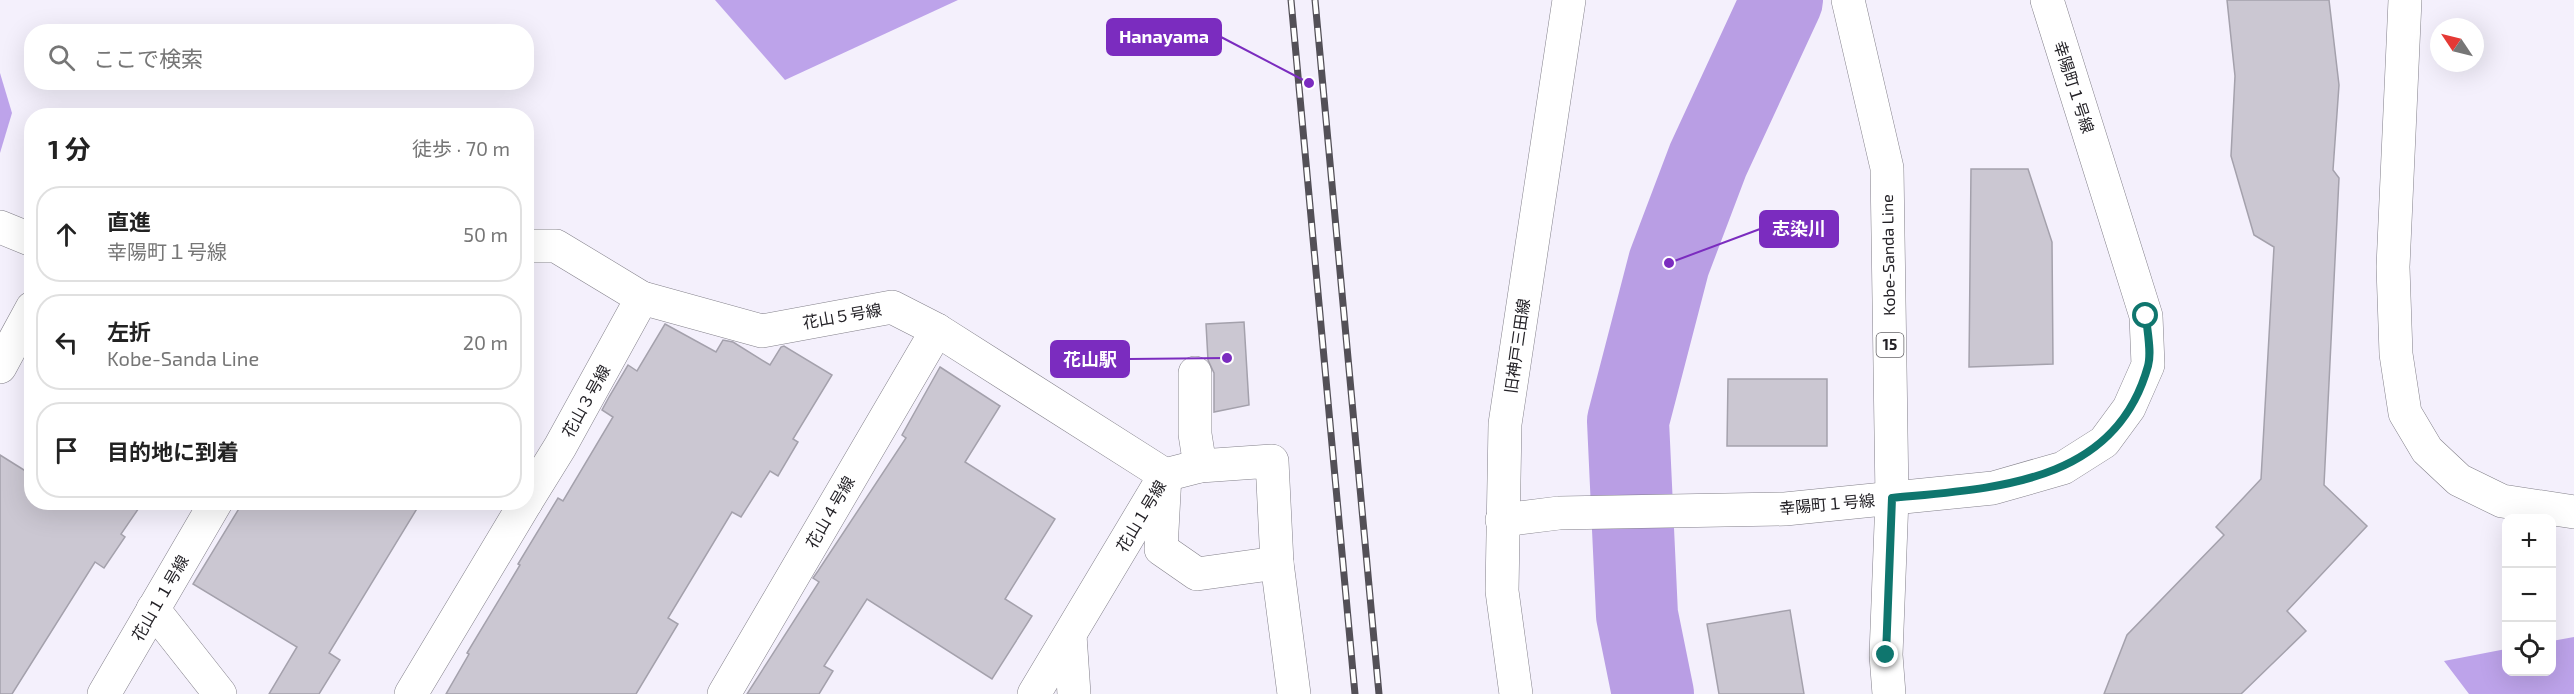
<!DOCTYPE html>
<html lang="ja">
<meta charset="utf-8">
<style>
body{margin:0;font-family:"Exo 2","Noto Sans JP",sans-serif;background:#f6f6f6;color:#222}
.controls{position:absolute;right:18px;bottom:18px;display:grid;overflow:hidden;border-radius:12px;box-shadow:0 6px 24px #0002}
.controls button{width:54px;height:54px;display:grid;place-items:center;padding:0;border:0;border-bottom:2px solid #e0e0e0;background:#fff;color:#222;font:30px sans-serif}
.compass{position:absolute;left:2430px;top:18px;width:54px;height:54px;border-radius:50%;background:#fff;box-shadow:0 6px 24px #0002;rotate:305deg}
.stop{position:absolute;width:18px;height:18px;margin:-14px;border:4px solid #0f766e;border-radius:50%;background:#fff}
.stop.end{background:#0f766e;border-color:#fff;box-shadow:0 2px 6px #0008}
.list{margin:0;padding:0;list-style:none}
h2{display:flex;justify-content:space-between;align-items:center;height:78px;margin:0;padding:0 24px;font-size:26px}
h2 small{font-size:20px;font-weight:400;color:#767676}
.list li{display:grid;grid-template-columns:39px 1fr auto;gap:18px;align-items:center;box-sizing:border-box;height:96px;margin:0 12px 12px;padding:0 12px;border:2px solid #e0e0e0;border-radius:24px}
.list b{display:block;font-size:22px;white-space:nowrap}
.list p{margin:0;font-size:20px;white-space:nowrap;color:#767676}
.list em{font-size:20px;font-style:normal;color:#767676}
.icon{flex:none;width:33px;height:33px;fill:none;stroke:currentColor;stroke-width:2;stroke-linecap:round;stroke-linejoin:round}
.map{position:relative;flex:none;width:2574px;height:694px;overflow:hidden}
.search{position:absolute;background:#fff;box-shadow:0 6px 24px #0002;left:24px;top:24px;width:510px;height:66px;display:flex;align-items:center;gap:15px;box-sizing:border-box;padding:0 21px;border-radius:24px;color:#767676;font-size:22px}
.panel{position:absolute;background:#fff;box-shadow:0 6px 24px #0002;left:24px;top:108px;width:510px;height:402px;border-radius:24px}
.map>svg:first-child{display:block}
.forest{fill:#bda3ea}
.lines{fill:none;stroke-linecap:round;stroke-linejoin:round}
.river{stroke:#b99ee4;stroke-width:82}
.building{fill:#cbc7d2;stroke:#a4a1ac;stroke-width:1.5}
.minor-casing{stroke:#83808a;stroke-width:34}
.major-casing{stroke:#83808a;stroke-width:34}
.minor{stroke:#fff;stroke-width:33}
.major{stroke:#fff;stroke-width:33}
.rail-casing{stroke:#535057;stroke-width:7}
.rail{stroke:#fff;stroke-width:4.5;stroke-dasharray:14;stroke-linecap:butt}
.route{stroke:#0f766e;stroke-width:8}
.labels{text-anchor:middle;stroke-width:5;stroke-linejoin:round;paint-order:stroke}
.shield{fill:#fff;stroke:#666468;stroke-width:1.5}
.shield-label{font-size:15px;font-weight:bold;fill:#242227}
.street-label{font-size:16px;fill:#242227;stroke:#fff}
.leader{fill:none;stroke:#7b2cbf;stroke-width:2}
.callout-dot{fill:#7b2cbf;stroke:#fff;stroke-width:2}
.callout{fill:#7b2cbf;stroke:#7b2cbf;stroke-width:2}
.callout-label{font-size:18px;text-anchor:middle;font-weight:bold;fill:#fff}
</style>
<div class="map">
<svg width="2574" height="694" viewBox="0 0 2574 694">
<rect width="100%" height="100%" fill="#f4f0fc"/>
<!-- forest -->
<g class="forest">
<polygon points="715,0 958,0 785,80"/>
<polygon points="0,73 12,113 0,153"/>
<polygon points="2574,637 2574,694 2469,694 2444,661 2506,649 2506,672 2552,672 2552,641"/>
</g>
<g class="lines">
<!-- river -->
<polyline class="river" points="1653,694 1637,615 1628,421 1669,263 1708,160 1782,0"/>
</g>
<!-- building -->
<g class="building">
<polygon points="2227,0 2329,0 2339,85 2333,170 2339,178 2324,485 2367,526 2287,611 2306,631 2241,694 2104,694 2127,635 2224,535 2216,527 2261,479 2274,247 2254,235 2231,156 2235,76"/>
<polygon points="1971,169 2028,169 2052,242 2053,364 1969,367"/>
<polygon points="1244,322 1249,405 1214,412 1214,373 1208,360 1206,324"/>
<polygon points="665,324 716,352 723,340 733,342 770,365 781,347 784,346 832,375 793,439 798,442 778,476 770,471 741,517 732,512 668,618 678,624 636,694 446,694 469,654 467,653 520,565 518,564 558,498 563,501 613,417 602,410 609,397 628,365 637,371"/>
<polygon points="940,367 1000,406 965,462 1055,519 1005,599 1032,616 992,679 867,599 824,666 833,671 819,694 747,694 819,582 813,578 818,571 906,438 902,435"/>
<polygon points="1728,379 1827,379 1827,446 1727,446"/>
<polygon points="0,455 32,475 32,502 143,502 121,534 125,537 104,568 95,562 12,694 0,694"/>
<polygon points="243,502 421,502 329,653 340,660 319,694 269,694 297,647 193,584"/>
<polygon points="1790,610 1804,694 1719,694 1707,624"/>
</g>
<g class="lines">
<defs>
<g id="minor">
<polyline points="2405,0 2393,267 2396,354 2405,413 2427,450 2459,480 2502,501 2574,512"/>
<polyline points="0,227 32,240"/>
<polyline points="526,246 556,246 642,298 762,331 892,307 937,330 1165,475 1161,549 1197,574 1277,563"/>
<polyline points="0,367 32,308"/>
<polyline points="1195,373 1195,434 1200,466"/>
<polyline points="526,502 560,447 642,298"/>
<polyline points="1502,520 1559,513 1785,509 1993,488 2063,468 2104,442 2129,408 2148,365 2146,316 2047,0"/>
<polyline points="153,609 220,694"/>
<polyline points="1070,635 1074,694"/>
<polyline points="104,694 216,502"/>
<polyline points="411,694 526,502"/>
<polyline points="724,694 937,330"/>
<polyline points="1034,694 1165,475 1200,466 1272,461 1277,563 1294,694"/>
<polyline points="1516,694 1502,591 1505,424 1569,0"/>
</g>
<polyline id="major" points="1848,0 1887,168 1892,498 1886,655 1889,694"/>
</defs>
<!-- minor casing -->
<use href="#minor" class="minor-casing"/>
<!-- major casing -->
<use href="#major" class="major-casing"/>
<!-- minor -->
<use href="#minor" class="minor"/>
<!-- major -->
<use href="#major" class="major"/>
<defs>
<g id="rail">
<polyline points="1291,0 1355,694"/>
<polyline points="1315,0 1379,694"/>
</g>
</defs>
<!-- rail casing -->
<use href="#rail" class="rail-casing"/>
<!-- rail -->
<use href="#rail" class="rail"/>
</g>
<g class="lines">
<!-- route -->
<path class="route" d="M1886,655L1892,498C1994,488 2115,485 2148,366C2152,352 2147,331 2146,316"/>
</g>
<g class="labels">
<!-- shield labels -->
<rect class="shield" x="1876.5" y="333" width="27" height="24" rx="4.5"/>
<g class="shield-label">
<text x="1890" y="350">15</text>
</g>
<!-- street labels -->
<g class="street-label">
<text transform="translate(2074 87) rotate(72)" y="6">幸陽町１号線</text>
<text transform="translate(1888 255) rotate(-91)" y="6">Kobe-Sanda Line</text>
<text transform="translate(842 316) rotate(-10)" y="6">花山５号線</text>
<text transform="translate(1517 346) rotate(-82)" y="6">旧神戸三田線</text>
<text transform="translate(586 401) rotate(-61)" y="6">花山３号線</text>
<text transform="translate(1827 504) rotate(-5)" y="6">幸陽町１号線</text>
<text transform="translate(830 512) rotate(-60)" y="6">花山４号線</text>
<text transform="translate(1141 516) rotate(-59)" y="6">花山１号線</text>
<text transform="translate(160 598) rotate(-60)" y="6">花山１１号線</text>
</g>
</g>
<!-- callouts -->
<path class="leader" d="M1309 83L1221 37M1669 263L1760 229M1227 358L1129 359"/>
<g class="callout-dot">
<circle cx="1309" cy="83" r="6"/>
<circle cx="1669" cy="263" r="6"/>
<circle cx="1227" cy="358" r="6"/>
</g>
<g class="callout">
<rect x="1107" y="19" width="114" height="36" rx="6"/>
<rect x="1760" y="211" width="78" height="36" rx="6"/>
<rect x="1051" y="341" width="78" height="36" rx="6"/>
</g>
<g class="callout-label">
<text x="1164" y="43">Hanayama</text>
<text x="1799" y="235">志染川</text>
<text x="1090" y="366">花山駅</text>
</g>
</svg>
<div class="controls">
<button>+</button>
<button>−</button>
<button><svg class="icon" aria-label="locate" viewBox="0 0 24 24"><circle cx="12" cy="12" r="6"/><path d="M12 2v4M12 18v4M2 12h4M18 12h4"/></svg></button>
</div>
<svg class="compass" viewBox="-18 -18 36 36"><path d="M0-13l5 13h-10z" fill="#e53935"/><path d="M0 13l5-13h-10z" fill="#767676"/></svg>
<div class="stop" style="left:2146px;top:316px"></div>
<div class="stop end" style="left:1886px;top:655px"></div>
<div class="search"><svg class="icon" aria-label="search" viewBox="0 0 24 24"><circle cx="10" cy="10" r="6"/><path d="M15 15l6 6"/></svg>ここで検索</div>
<section class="panel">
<h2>1 分<small>徒歩 · 70 m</small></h2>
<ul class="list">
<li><svg class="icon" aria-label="ahead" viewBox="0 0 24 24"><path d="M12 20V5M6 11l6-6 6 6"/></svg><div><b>直進</b><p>幸陽町１号線</p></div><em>50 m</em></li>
<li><svg class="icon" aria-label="left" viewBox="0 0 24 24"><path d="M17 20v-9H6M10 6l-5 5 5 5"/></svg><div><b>左折</b><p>Kobe-Sanda Line</p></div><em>20 m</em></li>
<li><svg class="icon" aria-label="arrive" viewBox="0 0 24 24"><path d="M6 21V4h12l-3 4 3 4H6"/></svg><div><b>目的地に到着</b></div></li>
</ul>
</section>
</div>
